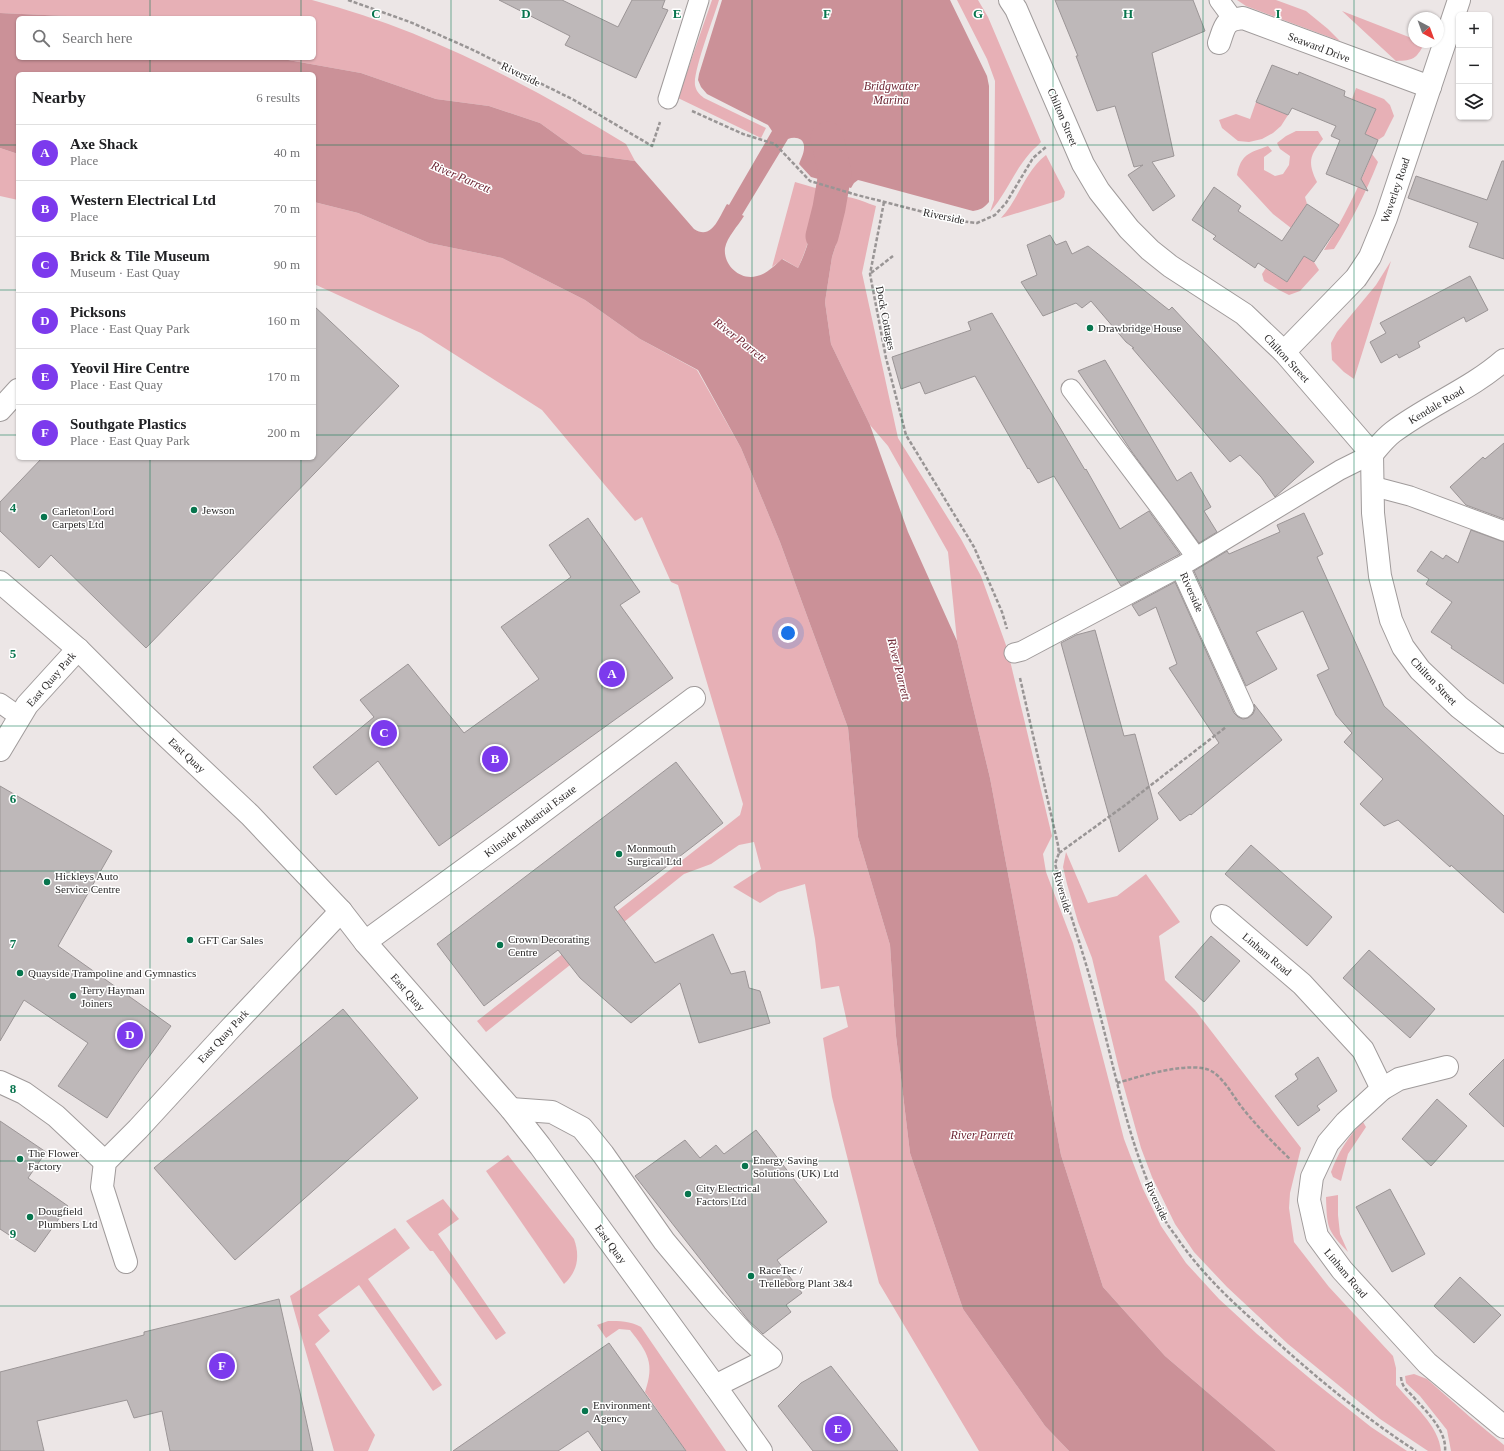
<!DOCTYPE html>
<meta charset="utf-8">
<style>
body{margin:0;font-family:Georgia,serif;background:#f2f2f2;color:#202124}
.controls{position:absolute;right:12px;top:12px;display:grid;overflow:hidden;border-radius:6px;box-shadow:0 1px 3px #0004}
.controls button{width:36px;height:36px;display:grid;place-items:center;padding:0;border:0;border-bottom:1px solid #e0e0e0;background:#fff;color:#202124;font:20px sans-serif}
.compass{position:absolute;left:1408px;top:12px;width:36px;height:36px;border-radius:50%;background:#fff;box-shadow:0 1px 3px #0004;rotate:139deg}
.you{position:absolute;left:788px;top:633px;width:14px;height:14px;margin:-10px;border:3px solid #fff;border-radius:50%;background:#1a73e8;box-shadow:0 0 0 6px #1a73e833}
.badge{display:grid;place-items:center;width:26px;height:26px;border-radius:50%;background:#7c3aed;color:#fff;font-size:13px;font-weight:700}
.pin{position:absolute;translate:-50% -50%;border:2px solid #fff;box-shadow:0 1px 4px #0006}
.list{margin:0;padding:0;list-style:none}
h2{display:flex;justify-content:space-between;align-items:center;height:52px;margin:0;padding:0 16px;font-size:17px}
h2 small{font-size:13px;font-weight:400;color:#757577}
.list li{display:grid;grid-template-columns:26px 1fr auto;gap:12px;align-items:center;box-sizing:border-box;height:56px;padding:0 16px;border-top:1px solid #e0e0e0}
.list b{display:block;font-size:15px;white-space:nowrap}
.list p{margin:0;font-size:13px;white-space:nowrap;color:#757577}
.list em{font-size:13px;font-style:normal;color:#757577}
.icon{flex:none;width:22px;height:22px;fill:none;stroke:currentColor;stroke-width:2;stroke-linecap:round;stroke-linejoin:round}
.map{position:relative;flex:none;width:1504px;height:1451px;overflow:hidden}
.search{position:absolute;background:#fff;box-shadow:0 1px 3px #0004;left:16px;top:16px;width:300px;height:44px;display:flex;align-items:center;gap:10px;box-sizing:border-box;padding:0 14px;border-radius:6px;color:#757577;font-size:15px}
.panel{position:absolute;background:#fff;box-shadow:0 1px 3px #0004;left:16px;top:72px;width:300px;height:388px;border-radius:6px}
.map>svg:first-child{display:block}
.green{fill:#e7b0b6}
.water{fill:#cb9198}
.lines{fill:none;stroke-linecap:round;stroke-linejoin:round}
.canal{stroke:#cb9198;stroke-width:33}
.building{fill:#beb8b9;stroke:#9b9596}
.lane-casing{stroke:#a09b9b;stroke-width:21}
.street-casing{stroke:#a09b9b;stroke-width:24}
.secondary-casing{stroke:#a09b9b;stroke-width:24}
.path{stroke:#999595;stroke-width:2.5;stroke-dasharray:4 2;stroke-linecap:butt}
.lane{stroke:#fff;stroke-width:19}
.street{stroke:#fff;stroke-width:22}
.secondary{stroke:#fff;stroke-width:22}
.grid{fill:none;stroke:#08754e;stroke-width:1;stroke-opacity:0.55}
.poi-dot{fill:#08754e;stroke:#fff;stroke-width:1.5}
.labels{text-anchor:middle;stroke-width:3;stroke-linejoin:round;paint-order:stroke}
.street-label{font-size:11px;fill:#2c2a2a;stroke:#fff}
.poi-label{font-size:11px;fill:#2c2a2a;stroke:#fff;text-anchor:start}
.water-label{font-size:12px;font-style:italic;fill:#6e2735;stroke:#fff}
.grid-label{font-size:13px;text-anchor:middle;font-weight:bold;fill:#08754e;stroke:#fff;stroke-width:3;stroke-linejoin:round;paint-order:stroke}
</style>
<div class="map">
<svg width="1504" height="1451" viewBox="0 0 1504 1451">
<rect width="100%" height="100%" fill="#ece6e6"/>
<!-- green -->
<g class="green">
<path d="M0,0H312C424,29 527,84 626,144L635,161L583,154L540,123L489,106L436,99L361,73L277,58H314V18H78L66,16L0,13Z"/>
<path d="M712,0H719C714,17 693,71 695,85C696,91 699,94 704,98L766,128L761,138L678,98Z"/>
<path d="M957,0H978L988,17L1041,142C1038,146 1033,149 1030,153C1014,171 1006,194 990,212L994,200L995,81L987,59Z"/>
<polygon points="1237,0 1276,0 1306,11 1328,29 1340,41 1246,6"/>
<path d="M1342,11L1414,39V42L1425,43C1415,60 1414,60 1396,61Z"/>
<polygon points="1356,88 1384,99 1390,105 1394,116 1384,136 1378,140 1365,134 1376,109 1352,99"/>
<polygon points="1256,102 1288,115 1281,126 1273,133 1262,139 1249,142 1238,141 1222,128 1219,120 1236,114 1250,119"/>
<path d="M1296,131H1318L1323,139C1310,155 1307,162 1317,182L1305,197L1307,204L1291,228L1273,214L1237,175C1241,154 1249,153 1268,146L1272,151L1264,157V170L1275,176L1283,174L1289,165L1290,156L1280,149L1277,143L1286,136Z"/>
<polygon points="0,148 18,154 18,200 0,196"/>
<path d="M1372,154L1378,162C1366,192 1352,221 1334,249L1324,250C1343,219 1359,187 1372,154Z"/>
<path d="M1046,155L1065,192L1064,197L1060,200L1001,218C1019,199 1025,171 1046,155Z"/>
<path d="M795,182L819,189C814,219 811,240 798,268L783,259L772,267Z"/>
<path d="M847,197C857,198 866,203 876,206L862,273L898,438L961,539L981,576L1007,648L1052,836L1043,854L1046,872L1073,943L1124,1139L1143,1189L1161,1226L1186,1263L1219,1299L1257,1334L1313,1381L1371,1427L1407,1451H1276L1165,1356L1103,1287L1061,1155L990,778L957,641L948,552L888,446L870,425L831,344L825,302L832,257L840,232Z"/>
<polygon points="314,202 358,213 429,243 502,258 585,300 640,339 697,370 741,448 780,542 848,728 858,837 890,945 896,1036 910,1153 963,1309 1045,1426 1069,1451 979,1451 879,1283 832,1097 823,1038 848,1027 839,986 821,989 815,939 805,884 778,892 760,903 733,887 761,869 754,842 739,845 711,864 684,874 486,1032 477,1021 740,815 743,804 678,585 671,582 642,517 635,521 542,410 421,333 314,284"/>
<polygon points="1304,256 1314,262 1319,270 1300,291 1289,295 1279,290 1264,281 1262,274 1266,268 1287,282"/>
<polygon points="1391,261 1354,379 1344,372 1332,360 1331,343 1337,332 1376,285"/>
<path d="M1066,852L1088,903L1117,896L1146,874L1180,922L1159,936L1165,980L1195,1010L1301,1148L1290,1193L1289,1208L1294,1242L1329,1287L1393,1356L1396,1368V1385C1412,1404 1439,1425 1441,1451H1428L1380,1419L1288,1344L1227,1287L1194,1252L1175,1224L1152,1177L1141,1148L1120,1073L1092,958L1078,922L1067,884L1063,867Z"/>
<path d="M1363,1122L1366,1127L1348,1154L1341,1181L1333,1177L1331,1172C1338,1153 1348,1136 1363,1122Z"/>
<path d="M508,1155L574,1239C580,1256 578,1271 564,1284L486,1171Z"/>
<path d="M1338,1195V1215L1340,1234L1348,1252C1327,1230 1327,1228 1326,1197Z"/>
<polygon points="443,1199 459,1219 438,1234 506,1333 496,1340 433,1251 430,1251 406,1221"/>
<polygon points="395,1228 410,1248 368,1279 442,1385 433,1391 359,1285 318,1315 330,1331 315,1344 375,1435 368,1451 334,1451 290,1296"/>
<path d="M608,1321C620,1321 630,1321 641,1327L726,1451H686L645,1392C655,1363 648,1353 630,1330L619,1329L606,1338L597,1325Z"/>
<polygon points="1414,1374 1427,1379 1470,1417 1504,1445 1504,1451 1451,1451 1447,1430 1420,1396 1406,1383 1405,1376"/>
</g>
<!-- water -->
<path class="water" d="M722,0H950L987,76L989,86V202C984,208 980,210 973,211L862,181L858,180L854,183L851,188L811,177L799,164C801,159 804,153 804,148C805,138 795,136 788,139L742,215L744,216C738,226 727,237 725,248C723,265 740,281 757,276C767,274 775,265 782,259L798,268C811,242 815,217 819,189L847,197L840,232L832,257L825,302L831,344L870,425L908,532L957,641L990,778L1061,1155L1103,1287L1165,1356L1276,1451H1069L1045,1426L963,1309L910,1153L896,1036L890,945L858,837L848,728L780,542L741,448L698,370L640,339L585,300L502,258L429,243L358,213L314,202V74H18V154L0,148V13L67,16L78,18H18V58H277L361,73L436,99L489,106L540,123L583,154L635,161L694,229C712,241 719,217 727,204L729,205L772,131L768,125L707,94L701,87L698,80L699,74Z"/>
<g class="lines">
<!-- canal -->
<polyline class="canal" points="822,236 829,208 835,173 827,138"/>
</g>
<!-- building -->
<g class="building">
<polygon points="499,0 562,0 618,27 632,0 665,0 662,8 668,10 636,78 565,45 570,36"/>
<polygon points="1055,0 1193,0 1205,31 1152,53 1174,156 1152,162 1175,196 1153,211 1128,175 1143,165 1134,167 1115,106 1097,111 1076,56 1078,56"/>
<polygon points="1272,65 1298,75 1299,72 1345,91 1344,96 1376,109 1365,134 1378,140 1361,179 1368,191 1326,174 1340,140 1331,136 1336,126 1292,108 1288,115 1256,102"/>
<polygon points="1502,161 1504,161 1504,259 1469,247 1478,223 1408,198 1416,176 1487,200"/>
<polygon points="1214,187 1241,206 1238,211 1282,241 1307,204 1339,225 1314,262 1304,256 1287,282 1258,263 1255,268 1213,239 1216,236 1192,220"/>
<polygon points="1050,235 1056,245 1066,241 1072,254 1088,246 1169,310 1172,307 1253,394 1314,462 1275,497 1261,477 1240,455 1230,462 1132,348 1134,348 1126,342 1091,301 1082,308 1076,303 1043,316 1021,282 1037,275 1027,245"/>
<polygon points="1470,276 1488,310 1466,322 1464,317 1418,342 1420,347 1399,358 1397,354 1381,363 1370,342 1386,333 1380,323"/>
<polygon points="314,306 399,386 146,648 51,555 39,568 0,531 0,502 42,458 314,458"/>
<polygon points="992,313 1085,470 1086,469 1120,529 1149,511 1180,554 1121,586 1054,476 1038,483 1029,468 1028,469 975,376 925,394 920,382 901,389 892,357 971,330 968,322"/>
<polygon points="1105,360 1177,481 1191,472 1211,507 1204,511 1217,532 1199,543 1132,452 1078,371"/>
<polygon points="1504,443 1504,519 1466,505 1450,487 1483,457 1485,459"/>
<polygon points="1304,513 1323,554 1317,557 1384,706 1504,816 1504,913 1451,865 1450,867 1398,820 1384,826 1360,804 1383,779 1344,742 1352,733 1336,715 1317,675 1329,669 1303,611 1256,632 1277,669 1246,686 1194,571 1227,551 1229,554 1280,532 1277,525"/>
<polygon points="588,518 640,592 620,605 673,678 439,846 378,761 336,795 313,767 374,717 360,700 408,664 464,733 539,679 501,627 571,577 549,545"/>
<polygon points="1471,530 1504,542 1504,684 1451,648 1452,646 1431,632 1452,602 1426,584 1429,579 1417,571 1431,551 1443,559 1446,555 1458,563"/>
<polygon points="1175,582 1234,713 1238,717 1243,719 1248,718 1253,714 1255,709 1254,704 1282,740 1191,815 1190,814 1180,821 1158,793 1219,743 1169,668 1177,664 1156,607 1139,616 1132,605"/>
<polygon points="1095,630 1124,736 1135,734 1158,819 1119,852 1061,643 1076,635"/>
<polygon points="676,762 723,823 614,907 655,963 713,934 731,974 745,971 749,988 760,991 770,1023 699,1043 680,983 631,1023 580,978 558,950 484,1006 437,944"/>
<polygon points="0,786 112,851 58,946 171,1026 136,1075 107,1118 58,1086 88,1043 24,1000 0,1041"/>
<polygon points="1251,845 1332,917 1307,946 1225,874"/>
<polygon points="1211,936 1240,961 1204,1002 1175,977"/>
<polygon points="1369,950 1435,1009 1410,1038 1343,978"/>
<polygon points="343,1009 418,1098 235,1260 154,1168"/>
<polygon points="1318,1057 1337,1091 1317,1106 1320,1110 1298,1126 1275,1096 1298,1079 1295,1074"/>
<polygon points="1504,1059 1504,1127 1469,1094"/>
<polygon points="1437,1099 1467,1126 1431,1166 1402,1139"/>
<polygon points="0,1121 46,1152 28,1178 68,1206 35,1252 0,1229"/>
<polygon points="756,1130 827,1222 777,1260 802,1293 786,1305 791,1312 763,1334 748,1320 635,1176 685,1140 700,1158 716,1145 724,1154"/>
<polygon points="1390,1189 1425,1254 1392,1272 1356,1207"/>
<polygon points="1460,1277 1501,1315 1474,1343 1434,1306"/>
<polygon points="279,1299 313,1451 170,1451 162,1411 134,1418 127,1400 37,1421 44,1451 0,1451 0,1372 144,1335 144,1332"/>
<polygon points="609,1343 686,1451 602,1451 588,1431 558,1451 453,1451"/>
<polygon points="831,1366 898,1451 813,1451 778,1406 801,1383"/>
</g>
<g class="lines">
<defs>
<g id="lane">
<polyline points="1219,0 1233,19"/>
<polyline points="668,99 699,0"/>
<polyline points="1071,389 1162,510 1196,557"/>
<polyline points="1372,486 1410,496 1504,531"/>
<polyline points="1180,567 1244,708"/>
<polyline points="1014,653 1022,651 1180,567 1340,470 1372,454"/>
<polyline points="0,703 20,717"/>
</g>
<g id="street">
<polyline points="1010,0 1016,9 1083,164 1099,191 1129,229 1150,250 1170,266 1244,314 1284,352 1372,454 1373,513 1380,576 1391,620 1403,647 1420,670 1459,707 1504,742"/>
<path d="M1219,43C1225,26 1224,20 1243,18L1430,87"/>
<polyline points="1284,352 1356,278 1370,257 1386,218 1459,0"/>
<polyline points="0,410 18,390"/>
<path d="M1372,454C1379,446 1385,438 1393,432C1429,405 1471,389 1504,360"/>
<polyline points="0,750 27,705 78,649"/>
<polyline points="1222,916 1302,984 1363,1050 1382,1089"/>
<polyline points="365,942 509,837 694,698"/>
<polyline points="1447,1067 1399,1079 1382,1089 1346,1122 1328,1143 1312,1177 1309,1200 1317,1236 1342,1270 1427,1363 1504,1427"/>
<polyline points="0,1082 24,1093 56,1116 105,1162"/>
<polyline points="511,1109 552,1112 582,1128 603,1154 664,1241 715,1302 744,1334 771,1358 715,1386"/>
<polyline points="126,1262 102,1187 105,1162 138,1129 228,1031 341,911"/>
</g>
<polyline id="secondary" points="0,582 78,649 144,715 250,815 341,911 365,942 511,1109 540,1146 715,1386 761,1451"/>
</defs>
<!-- lane casing -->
<use href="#lane" class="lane-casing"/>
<!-- street casing -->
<use href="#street" class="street-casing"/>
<!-- secondary casing -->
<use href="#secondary" class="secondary-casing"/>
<!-- path -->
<g class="path">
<polyline points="348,0 410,22 471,49 574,100 652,146 660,122"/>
<polyline points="692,111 743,134 775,144 810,181 857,195 959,221 977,223 995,215 1006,203 1033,158 1046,147"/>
<polyline points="884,202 870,274 886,358 906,435 974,547 1002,612 1007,629"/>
<polyline points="871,273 893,256"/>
<path d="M1020,678L1058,845L1059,853L1055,864C1068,907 1082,949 1094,992C1115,1068 1128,1147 1164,1218C1168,1227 1175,1234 1180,1242C1202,1273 1228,1298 1256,1323C1306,1369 1359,1414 1416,1451"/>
<polyline points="1059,853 1124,806 1226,727"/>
<path d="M1117,1083C1138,1077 1193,1059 1213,1072C1226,1081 1234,1098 1244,1110C1258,1127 1274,1144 1290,1159"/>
<path d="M1401,1377C1402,1389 1409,1391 1416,1400C1428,1413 1447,1432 1445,1451"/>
</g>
<!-- lane -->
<use href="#lane" class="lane"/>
<!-- street -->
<use href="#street" class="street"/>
<!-- secondary -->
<use href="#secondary" class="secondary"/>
</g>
<!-- grid -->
<path class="grid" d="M150,0V18M301,0V18M451,0V1451M602,0V1451M752,0V1451M902,0V1451M1053,0V1451M1203,0V1451M1354,0V1451M150,58V74M301,58V74M0,145H18M314,145H1504M0,290H18M314,290H1504M0,435H18M314,435H1504M150,458V1451M301,458V1451M0,580H1504M0,726H1504M0,871H1504M0,1016H1504M0,1161H1504M0,1306H1504"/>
<!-- markers -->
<g class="poi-dot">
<circle cx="1090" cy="328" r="4"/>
<circle cx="194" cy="510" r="4"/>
<circle cx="44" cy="517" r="4"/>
<circle cx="619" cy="854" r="4"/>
<circle cx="47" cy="882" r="4"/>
<circle cx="190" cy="940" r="4"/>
<circle cx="500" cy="945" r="4"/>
<circle cx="20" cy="973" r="4"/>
<circle cx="73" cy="996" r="4"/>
<circle cx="20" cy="1159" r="4"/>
<circle cx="745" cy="1166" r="4"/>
<circle cx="688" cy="1194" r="4"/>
<circle cx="30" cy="1217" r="4"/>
<circle cx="751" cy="1276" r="4"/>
<circle cx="585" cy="1411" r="4"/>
</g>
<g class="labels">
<!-- street labels -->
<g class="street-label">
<text transform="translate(1319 47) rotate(21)" y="4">Seaward Drive</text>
<text transform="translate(521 74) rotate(26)" y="4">Riverside</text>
<text transform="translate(1063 117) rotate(67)" y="4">Chilton Street</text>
<text transform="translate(1395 190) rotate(-71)" y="4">Waverley Road</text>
<text transform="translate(944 216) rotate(12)" y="4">Riverside</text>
<text transform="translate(886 318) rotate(79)" y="4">Dock Cottages</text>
<text transform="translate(1287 358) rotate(47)" y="4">Chilton Street</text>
<text transform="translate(1436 405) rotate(-31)" y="4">Kendale Road</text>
<text transform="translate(1192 592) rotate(66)" y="4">Riverside</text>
<text transform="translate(51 679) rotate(-49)" y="4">East Quay Park</text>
<text transform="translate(1434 681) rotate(46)" y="4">Chilton Street</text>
<text transform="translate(187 755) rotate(43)" y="4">East Quay</text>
<text transform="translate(530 821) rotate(-37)" y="4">Kilnside Industrial Estate</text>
<text transform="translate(1063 892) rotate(74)" y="4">Riverside</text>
<text transform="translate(1267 954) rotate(40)" y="4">Linham Road</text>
<text transform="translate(408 992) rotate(49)" y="4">East Quay</text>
<text transform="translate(223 1036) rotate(-47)" y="4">East Quay Park</text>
<text transform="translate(1157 1201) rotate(65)" y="4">Riverside</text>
<text transform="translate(611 1244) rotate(54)" y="4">East Quay</text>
<text transform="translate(1346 1273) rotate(50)" y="4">Linham Road</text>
</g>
<!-- poi labels -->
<g class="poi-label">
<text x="1098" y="332">Drawbridge House</text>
<text x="202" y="514">Jewson</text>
<text x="52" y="515">Carleton Lord<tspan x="52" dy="13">Carpets Ltd</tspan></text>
<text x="627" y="852">Monmouth<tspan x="627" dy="13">Surgical Ltd</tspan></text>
<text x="55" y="880">Hickleys Auto<tspan x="55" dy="13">Service Centre</tspan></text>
<text x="508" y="943">Crown Decorating<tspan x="508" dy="13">Centre</tspan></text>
<text x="198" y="944">GFT Car Sales</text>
<text x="28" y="977">Quayside Trampoline and Gymnastics</text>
<text x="81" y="994">Terry Hayman<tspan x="81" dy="13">Joiners</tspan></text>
<text x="28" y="1157">The Flower<tspan x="28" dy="13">Factory</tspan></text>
<text x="753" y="1164">Energy Saving<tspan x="753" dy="13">Solutions (UK) Ltd</tspan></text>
<text x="696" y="1192">City Electrical<tspan x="696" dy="13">Factors Ltd</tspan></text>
<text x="38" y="1215">Dougfield<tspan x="38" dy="13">Plumbers Ltd</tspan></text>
<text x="759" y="1274">RaceTec /<tspan x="759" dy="13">Trelleborg Plant 3&amp;4</tspan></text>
<text x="593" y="1409">Environment<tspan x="593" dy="13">Agency</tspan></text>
</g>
<!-- water labels -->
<g class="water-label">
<text x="891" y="90">Bridgwater<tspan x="891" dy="14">Marina</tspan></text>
<text transform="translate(461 177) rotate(23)" y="4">River Parrett</text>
<text transform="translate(740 340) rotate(38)" y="4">River Parrett</text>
<text transform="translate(899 669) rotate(76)" y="4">River Parrett</text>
<text x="982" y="1139">River Parrett</text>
</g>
</g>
<g class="grid-label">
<text x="376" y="18">C</text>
<text x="526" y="18">D</text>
<text x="677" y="18">E</text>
<text x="827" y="18">F</text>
<text x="978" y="18">G</text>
<text x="1128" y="18">H</text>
<text x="1278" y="18">I</text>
<text x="13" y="512">4</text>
<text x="13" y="658">5</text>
<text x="13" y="803">6</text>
<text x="13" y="948">7</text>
<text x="13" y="1093">8</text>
<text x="13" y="1238">9</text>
</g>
</svg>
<div class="controls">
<button>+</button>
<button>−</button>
<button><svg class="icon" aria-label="layers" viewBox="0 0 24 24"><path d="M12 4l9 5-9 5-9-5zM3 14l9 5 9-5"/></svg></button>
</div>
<svg class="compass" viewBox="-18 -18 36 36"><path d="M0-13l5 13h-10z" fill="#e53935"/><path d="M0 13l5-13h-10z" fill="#757577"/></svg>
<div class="you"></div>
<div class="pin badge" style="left:612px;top:674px">A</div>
<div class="pin badge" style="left:495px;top:759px">B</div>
<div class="pin badge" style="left:384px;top:733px">C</div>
<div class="pin badge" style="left:130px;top:1035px">D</div>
<div class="pin badge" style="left:838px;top:1429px">E</div>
<div class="pin badge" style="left:222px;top:1366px">F</div>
<div class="search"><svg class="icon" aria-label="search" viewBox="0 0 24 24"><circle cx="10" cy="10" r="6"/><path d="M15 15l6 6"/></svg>Search here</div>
<section class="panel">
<h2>Nearby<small>6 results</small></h2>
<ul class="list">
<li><span class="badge">A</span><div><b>Axe Shack</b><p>Place</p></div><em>40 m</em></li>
<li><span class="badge">B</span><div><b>Western Electrical Ltd</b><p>Place</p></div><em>70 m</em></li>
<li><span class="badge">C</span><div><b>Brick &amp; Tile Museum</b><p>Museum · East Quay</p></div><em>90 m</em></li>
<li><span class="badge">D</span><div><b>Picksons</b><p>Place · East Quay Park</p></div><em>160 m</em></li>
<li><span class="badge">E</span><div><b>Yeovil Hire Centre</b><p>Place · East Quay</p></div><em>170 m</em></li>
<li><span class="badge">F</span><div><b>Southgate Plastics</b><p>Place · East Quay Park</p></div><em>200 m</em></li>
</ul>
</section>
</div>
